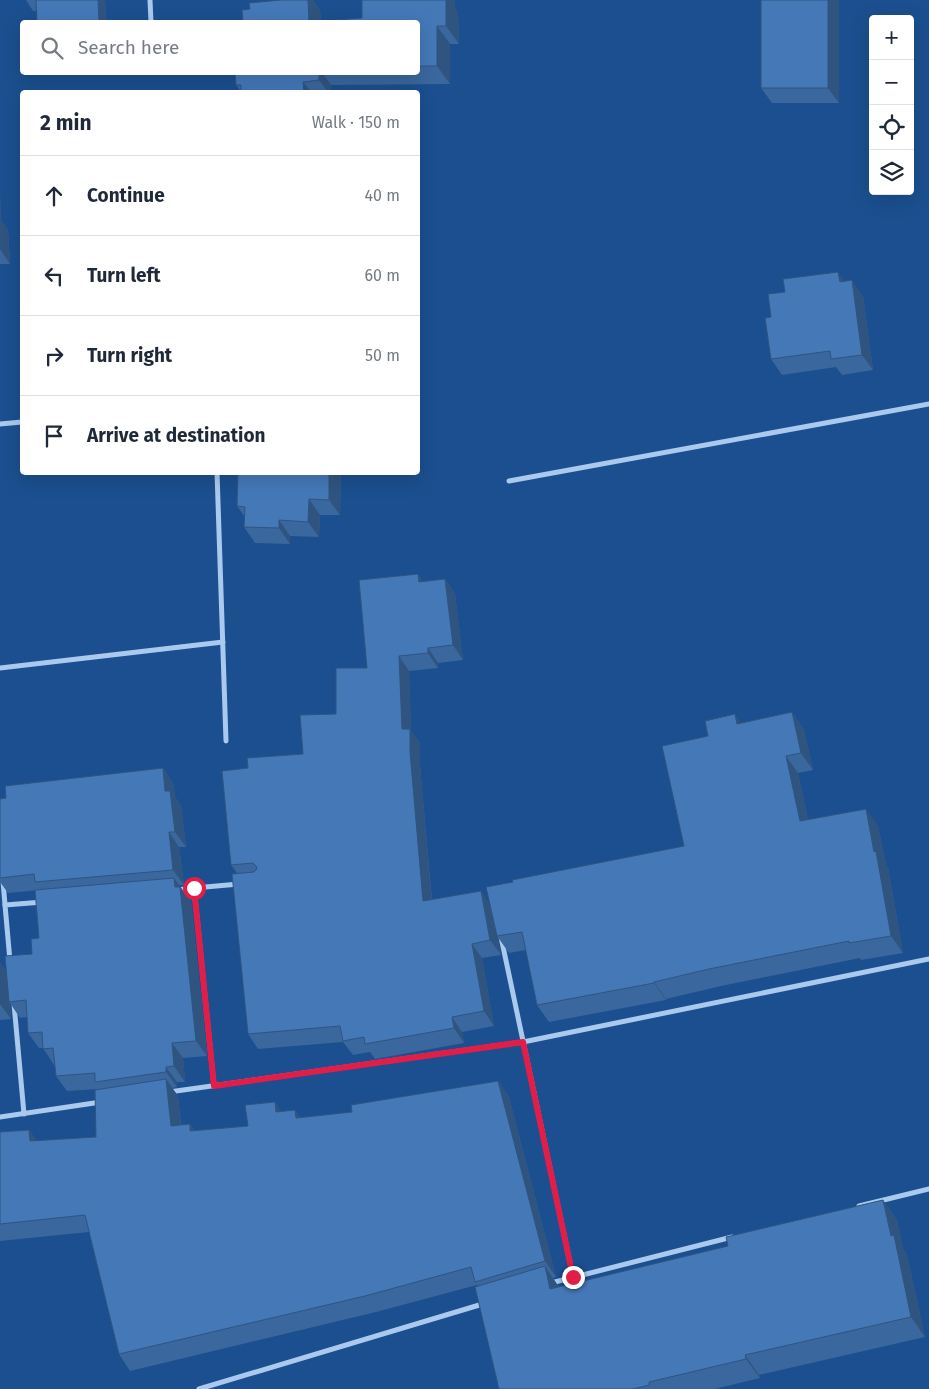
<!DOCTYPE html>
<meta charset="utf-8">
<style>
body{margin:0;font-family:"Fira Sans",sans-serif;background:#f2f2f3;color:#1f2937}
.controls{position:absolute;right:15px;top:15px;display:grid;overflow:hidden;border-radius:5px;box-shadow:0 5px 20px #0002}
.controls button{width:45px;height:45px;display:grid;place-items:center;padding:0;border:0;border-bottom:1px solid #e0e1e3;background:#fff;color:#1f2937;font:25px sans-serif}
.stop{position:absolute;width:15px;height:15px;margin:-11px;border:4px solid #e11d48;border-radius:50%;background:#fff}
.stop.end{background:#e11d48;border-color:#fff;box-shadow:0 1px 5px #0008}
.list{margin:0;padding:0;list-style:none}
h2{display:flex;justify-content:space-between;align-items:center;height:65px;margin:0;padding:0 20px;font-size:21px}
h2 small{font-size:16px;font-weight:400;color:#747a83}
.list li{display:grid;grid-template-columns:32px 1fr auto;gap:15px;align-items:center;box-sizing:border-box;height:80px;padding:0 20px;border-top:1px solid #e0e1e3}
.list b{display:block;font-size:19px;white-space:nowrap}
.list em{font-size:16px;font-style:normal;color:#747a83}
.icon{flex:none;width:28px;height:28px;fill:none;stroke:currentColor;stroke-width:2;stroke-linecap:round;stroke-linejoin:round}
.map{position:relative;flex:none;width:929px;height:1389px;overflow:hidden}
.search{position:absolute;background:#fff;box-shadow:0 5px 20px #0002;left:20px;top:20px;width:400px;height:55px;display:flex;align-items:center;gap:12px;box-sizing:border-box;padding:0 18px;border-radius:5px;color:#747a83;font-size:19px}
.panel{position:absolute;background:#fff;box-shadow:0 5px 20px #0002;left:20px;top:90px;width:400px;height:385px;border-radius:5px}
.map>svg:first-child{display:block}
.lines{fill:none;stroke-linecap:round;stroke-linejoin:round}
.street{stroke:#a9c9ee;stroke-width:5}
.wall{fill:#3a679d}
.shaded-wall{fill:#305480}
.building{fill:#4478b7;stroke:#305480}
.route{stroke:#e11d48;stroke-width:6}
</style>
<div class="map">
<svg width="929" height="1389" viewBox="0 0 929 1389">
<rect width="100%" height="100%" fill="#1b4f8f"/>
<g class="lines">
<!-- street -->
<g class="street">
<polyline points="150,0 151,22"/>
<polyline points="0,424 22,422"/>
<polyline points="217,472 226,741"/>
<polyline points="509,481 929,404"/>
<polyline points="0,668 223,642"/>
<polyline points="3,881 5,905"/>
<polyline points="194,888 239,884"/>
<polyline points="176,890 194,888 214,1086"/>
<polyline points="501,937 573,1277"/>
<polyline points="10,961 5,905 43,902"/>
<polyline points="14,1004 24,1114"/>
<polyline points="169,1092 523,1042 929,959"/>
<polyline points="0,1117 101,1102"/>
<polyline points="859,1206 929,1189"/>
<polyline points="551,1283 732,1237"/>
<polyline points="199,1389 486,1303"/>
</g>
</g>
<!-- wall -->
<g class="wall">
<polygon points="26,0 105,0 106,22 37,22 37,11 33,11"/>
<polygon points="281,0 313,0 320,10 321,22 455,8 458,13 459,44 450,44 450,84 331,85 331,92 241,92 236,85 235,72 418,72 418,22 243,22 250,9"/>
<polygon points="839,0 839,103 772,103 761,88"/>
<polygon points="0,195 1,220 8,230 10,264 0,264"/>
<polygon points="845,281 863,296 873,370 842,375 836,367 782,375 771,359"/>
<polygon points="238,472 341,472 340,515 320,515 319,537 290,536 290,544 255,543 244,527 245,517 237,506"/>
<polygon points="445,579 455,594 463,660 438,663 438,668 409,671 411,731 420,743 420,766 432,900 490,904 513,882 684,846 708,736 741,723 792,712 804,730 813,770 798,773 808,820 878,826 886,865 888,868 903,953 861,960 860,958 721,986 666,999 666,1000 549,1022 537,1005 526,950 509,953 497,936 495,926 501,955 482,958 494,1026 462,1032 464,1043 375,1059 370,1052 353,1055 343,1042 258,1049 248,1034 237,873 231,865 248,768 303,754 336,714 367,668 423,581"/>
<polygon points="163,768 173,783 175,797 181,806 186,847 179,847 184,885 179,885 191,902 207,1056 183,1058 185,1082 177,1082 177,1087 172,1088 178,1096 181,1125 190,1124 195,1131 248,1126 275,1102 281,1112 295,1110 300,1118 352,1112 498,1081 509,1097 556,1277 553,1278 559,1287 728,1246 883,1200 897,1220 903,1249 907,1255 925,1337 759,1375 760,1378 715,1389 499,1389 478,1286 477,1285 376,1312 130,1371 119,1354 89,1232 0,1241 0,1132 29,1130 37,1141 96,1137 100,1089 67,1091 56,1076 55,1065 54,1065 43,1048 39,1048 28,1033 27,1017 20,1018 10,1003 11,1019 0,1020 0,963 6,971 32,954 39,938 40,890 8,893 0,882 0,799 6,798"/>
</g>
<!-- shaded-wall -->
<g class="shaded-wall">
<polygon points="98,0 105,0 106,22 100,22 99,21"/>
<polygon points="308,0 313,0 320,10 321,22 309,22"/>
<polygon points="445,0 455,0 455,8 458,13 459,44 446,26"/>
<polygon points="828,0 839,0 839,103 828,88"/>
<polygon points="437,26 450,44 450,84 437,66"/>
<polygon points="319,72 322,72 331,85 331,92 328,92 319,80"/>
<polygon points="303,82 311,92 304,92"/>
<polygon points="0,195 1,220 8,230 10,264 0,249"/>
<polygon points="838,272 849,287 840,282"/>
<polygon points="852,280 863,296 873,370 862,355"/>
<polygon points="329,472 341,472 340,515 329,500"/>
<polygon points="309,499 320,515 319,537 308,522"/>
<polygon points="279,520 290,536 290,544 279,528"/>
<polygon points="418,574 428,588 419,582"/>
<polygon points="445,579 455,594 463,660 453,645"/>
<polygon points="428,648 438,663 438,668 428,653"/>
<polygon points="399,656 409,671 411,731 420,743 420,766 433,916 423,901 402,729"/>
<polygon points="792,712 804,730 813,770 801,753"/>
<polygon points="735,714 747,731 737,724"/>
<polygon points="786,756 798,773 812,839 800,821"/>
<polygon points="163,768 173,783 175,797 181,806 186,847 175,832 165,791"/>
<polygon points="866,809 878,826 886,865 888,868 903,953 891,936"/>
<polygon points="169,832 179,847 184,885 173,870"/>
<polygon points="174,878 191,902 207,1056 196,1041"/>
<polygon points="481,891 491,905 501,955 490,940"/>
<polygon points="472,944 482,958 494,1026 484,1011"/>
<polygon points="0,963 7,972 9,1002 10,1003 11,1019 0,1004"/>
<polygon points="654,982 666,999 666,1000 654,983"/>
<polygon points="452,1017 462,1032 464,1043 454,1028"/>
<polygon points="172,1043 183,1058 185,1082 174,1066"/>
<polygon points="166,1067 177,1082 177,1087 166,1072"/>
<polygon points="166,1079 178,1096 182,1142 171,1126"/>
<polygon points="498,1081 509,1097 556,1277 545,1261"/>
<polygon points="275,1102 286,1118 276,1112"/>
<polygon points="295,1110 306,1126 296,1118"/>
<polygon points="190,1124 201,1140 190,1131"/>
<polygon points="29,1130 41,1146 30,1141"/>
<polygon points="883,1200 897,1220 903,1249 907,1255 925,1337 911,1317"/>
<polygon points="545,1266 558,1286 564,1309 550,1289"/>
<polygon points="745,1355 759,1375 760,1378 746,1359"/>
</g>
<!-- building -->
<g class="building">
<polygon points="36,0 98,0 99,21 80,22 37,22"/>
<polygon points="281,0 308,0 309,22 243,22 242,10 250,9 249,3"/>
<polygon points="362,0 446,0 446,26 437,26 437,66 418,66 418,22 313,22 362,18"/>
<rect x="761" y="0" width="67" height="88"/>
<polygon points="235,72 319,72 319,80 303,82 304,92 241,92 241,85 236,85"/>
<polygon points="838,272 840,282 852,280 862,355 831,359 830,351 771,359 765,318 771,317 768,294 785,292 783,279"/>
<polygon points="238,472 329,472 329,500 309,499 308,522 279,520 279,528 244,527 245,507 237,506"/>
<polygon points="418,574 419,582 445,579 453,645 428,648 428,653 399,656 402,729 410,729 410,752 423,901 481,891 490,940 472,944 484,1011 452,1017 454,1028 365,1044 364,1037 343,1041 340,1026 248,1034 232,874 254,872 256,870 257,867 253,863 231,865 222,771 248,768 247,758 303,754 300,715 336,714 336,668 367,668 359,580"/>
<polygon points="792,712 801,753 786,756 800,821 866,809 874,852 876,851 891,936 849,943 849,941 709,969 654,982 654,983 537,1005 522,932 497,936 486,887 513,882 512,880 684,846 662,746 708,736 705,721 735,714 737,724"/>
<polygon points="163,768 165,791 170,791 175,832 169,832 173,870 35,882 34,874 0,878 0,799 6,798 5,786"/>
<polygon points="174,878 175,887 180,887 196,1041 172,1043 174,1066 166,1067 166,1072 95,1082 95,1073 56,1076 53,1048 43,1049 42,1032 28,1033 26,1000 9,1002 5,956 32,954 31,939 39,938 35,890"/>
<polygon points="166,1079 171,1126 190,1124 190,1131 248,1126 245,1105 275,1102 276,1112 295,1110 296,1118 352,1112 351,1105 498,1081 545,1261 475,1282 471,1267 365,1296 119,1354 85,1215 0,1224 0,1132 29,1130 30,1141 96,1137 95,1090"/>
<polygon points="883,1200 891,1236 894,1235 911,1317 745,1355 746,1359 649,1382 649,1385 633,1389 499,1389 475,1287 545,1266 550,1289 728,1246 726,1237"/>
</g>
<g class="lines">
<!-- route -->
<polyline class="route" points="194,888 214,1086 523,1042 573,1277"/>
</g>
</svg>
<div class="controls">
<button>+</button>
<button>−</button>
<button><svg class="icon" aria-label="locate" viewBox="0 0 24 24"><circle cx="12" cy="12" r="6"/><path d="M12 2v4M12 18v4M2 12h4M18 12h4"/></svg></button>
<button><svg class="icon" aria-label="layers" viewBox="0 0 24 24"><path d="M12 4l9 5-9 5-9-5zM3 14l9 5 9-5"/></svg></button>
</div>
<div class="stop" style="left:194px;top:888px"></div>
<div class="stop end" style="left:573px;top:1277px"></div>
<div class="search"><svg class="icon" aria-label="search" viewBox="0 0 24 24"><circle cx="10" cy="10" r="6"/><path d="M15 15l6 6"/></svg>Search here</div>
<section class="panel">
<h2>2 min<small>Walk · 150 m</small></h2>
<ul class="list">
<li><svg class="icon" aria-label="ahead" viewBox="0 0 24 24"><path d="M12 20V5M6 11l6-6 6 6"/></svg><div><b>Continue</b></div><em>40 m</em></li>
<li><svg class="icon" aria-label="left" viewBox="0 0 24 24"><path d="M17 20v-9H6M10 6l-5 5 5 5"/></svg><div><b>Turn left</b></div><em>60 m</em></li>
<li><svg class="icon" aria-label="right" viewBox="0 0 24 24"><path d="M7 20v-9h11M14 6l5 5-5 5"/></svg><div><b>Turn right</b></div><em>50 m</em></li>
<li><svg class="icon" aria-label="arrive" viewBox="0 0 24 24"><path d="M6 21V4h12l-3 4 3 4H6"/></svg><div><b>Arrive at destination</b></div></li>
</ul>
</section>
</div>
